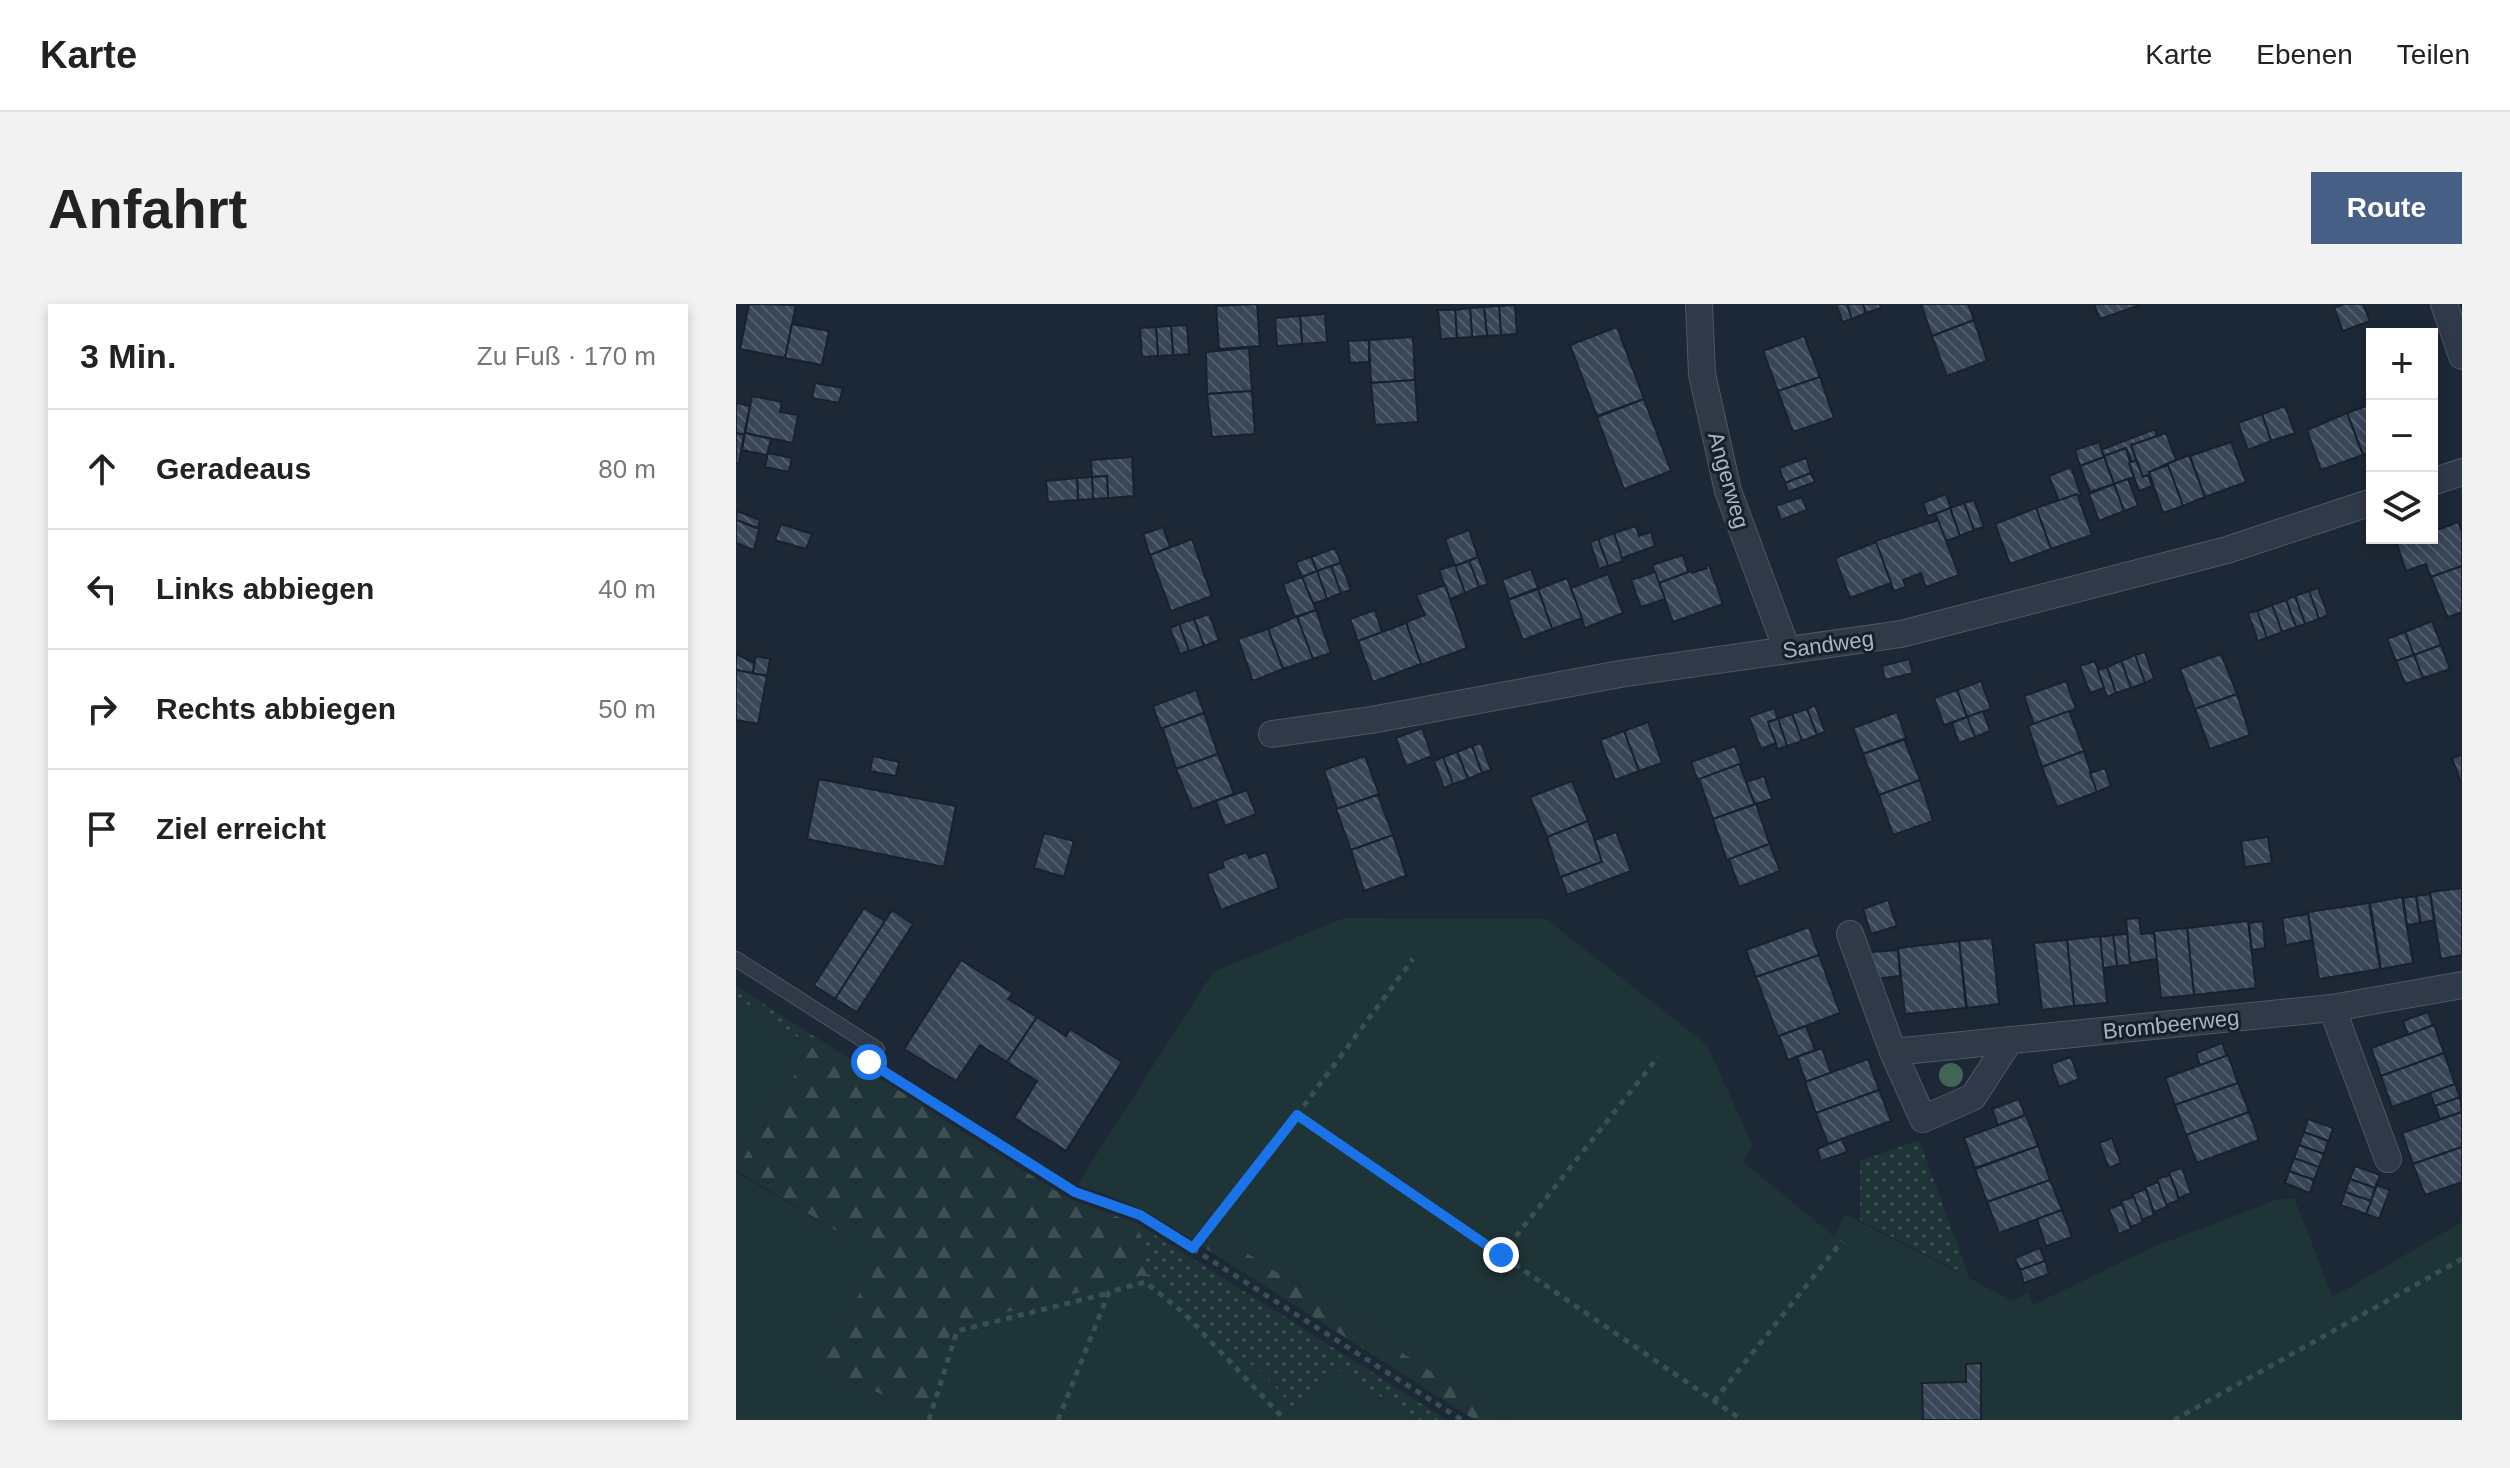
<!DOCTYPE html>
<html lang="de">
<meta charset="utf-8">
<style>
body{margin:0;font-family:Helvetica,sans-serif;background:#f2f2f2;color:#222}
.controls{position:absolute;right:24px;top:24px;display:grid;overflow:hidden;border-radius:0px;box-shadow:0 4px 12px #0003}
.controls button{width:72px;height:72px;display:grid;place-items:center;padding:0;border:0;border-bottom:2px solid #e0e0e0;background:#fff;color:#222;font:40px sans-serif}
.stop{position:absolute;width:24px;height:24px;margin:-18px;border:6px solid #1a73e8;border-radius:50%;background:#fff}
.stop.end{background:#1a73e8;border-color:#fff;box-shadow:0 2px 8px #0008}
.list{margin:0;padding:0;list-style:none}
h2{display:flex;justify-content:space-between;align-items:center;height:104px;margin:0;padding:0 32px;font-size:34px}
h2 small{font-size:26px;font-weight:400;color:#767676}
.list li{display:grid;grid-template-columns:52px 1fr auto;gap:24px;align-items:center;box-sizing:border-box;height:120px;padding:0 32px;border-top:2px solid #e0e0e0}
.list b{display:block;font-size:30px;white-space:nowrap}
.list em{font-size:26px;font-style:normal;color:#767676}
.icon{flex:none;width:44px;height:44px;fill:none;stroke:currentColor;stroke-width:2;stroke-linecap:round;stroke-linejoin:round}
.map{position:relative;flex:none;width:1726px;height:1116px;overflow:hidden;border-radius:0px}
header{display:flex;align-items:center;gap:48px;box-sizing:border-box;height:112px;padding:0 40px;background:#fff;border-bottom:2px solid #e0e0e0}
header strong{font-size:38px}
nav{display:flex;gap:44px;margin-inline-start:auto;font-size:28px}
.intro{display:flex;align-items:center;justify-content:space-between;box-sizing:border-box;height:192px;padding:0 48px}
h1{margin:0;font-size:56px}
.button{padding:20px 36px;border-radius:0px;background:#475f85;color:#fff;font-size:28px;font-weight:700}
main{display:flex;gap:48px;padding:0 48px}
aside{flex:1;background:#fff;border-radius:0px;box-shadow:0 4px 12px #0003}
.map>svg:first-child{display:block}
.grass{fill:url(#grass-dots)}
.forest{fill:url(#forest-firs)}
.green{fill:#1f3437}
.building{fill:url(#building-back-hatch);stroke:#18212d;stroke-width:2}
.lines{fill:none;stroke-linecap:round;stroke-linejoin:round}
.service-casing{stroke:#4d5765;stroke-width:16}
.minor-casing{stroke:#4d5765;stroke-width:28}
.path{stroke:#395052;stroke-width:5;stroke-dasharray:6 6;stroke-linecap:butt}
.service{stroke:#303947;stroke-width:14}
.minor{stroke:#303947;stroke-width:26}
.tree{fill:#426454}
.route{stroke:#1a73e8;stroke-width:10}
.labels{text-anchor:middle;stroke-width:6;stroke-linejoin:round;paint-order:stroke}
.street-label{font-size:22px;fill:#a9b4c5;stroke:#161f2b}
</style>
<header>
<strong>Karte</strong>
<nav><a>Karte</a><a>Ebenen</a><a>Teilen</a></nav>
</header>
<div class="intro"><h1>Anfahrt</h1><a class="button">Route</a></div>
<main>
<aside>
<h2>3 Min.<small>Zu Fuß · 170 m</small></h2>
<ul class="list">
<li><svg class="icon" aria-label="ahead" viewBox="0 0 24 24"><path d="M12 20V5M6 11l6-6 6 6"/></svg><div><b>Geradeaus</b></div><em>80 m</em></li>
<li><svg class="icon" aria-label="left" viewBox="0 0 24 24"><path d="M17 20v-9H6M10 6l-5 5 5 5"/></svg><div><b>Links abbiegen</b></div><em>40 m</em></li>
<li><svg class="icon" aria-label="right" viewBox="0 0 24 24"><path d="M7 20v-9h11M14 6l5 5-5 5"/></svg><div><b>Rechts abbiegen</b></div><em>50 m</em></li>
<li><svg class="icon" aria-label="arrive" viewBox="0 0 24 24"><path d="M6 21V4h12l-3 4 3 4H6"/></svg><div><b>Ziel erreicht</b></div></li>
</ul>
</aside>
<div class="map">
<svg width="1726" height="1116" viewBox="0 0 1726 1116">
<defs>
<pattern id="grass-dots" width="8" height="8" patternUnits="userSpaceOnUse" patternTransform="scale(2)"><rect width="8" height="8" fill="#1f3437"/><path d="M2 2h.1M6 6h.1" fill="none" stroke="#3d4f52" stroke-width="1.8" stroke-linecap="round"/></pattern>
<pattern id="forest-firs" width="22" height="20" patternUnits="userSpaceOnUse" patternTransform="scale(2)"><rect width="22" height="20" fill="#1f3437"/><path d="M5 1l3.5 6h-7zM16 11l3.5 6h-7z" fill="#3d4f52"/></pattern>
<pattern id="building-back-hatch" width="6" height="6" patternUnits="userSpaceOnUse" patternTransform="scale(2)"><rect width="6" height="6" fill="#384658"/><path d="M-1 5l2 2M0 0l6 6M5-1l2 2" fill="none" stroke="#525e6e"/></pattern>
</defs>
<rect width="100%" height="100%" fill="#1d2836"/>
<!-- grass -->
<g class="grass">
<polygon points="0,682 84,736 76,743 0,693"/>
<polygon points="1183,836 1233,973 1124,916 1124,857"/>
<polygon points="402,920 711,1116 681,1116 596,1062 557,1104 527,1069 511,1058 441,992 411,972"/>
</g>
<!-- forest -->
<g class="forest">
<polygon points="84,736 331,894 402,920 411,972 404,972 189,1109 84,1064 142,952 0,866 76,743"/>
<polygon points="477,927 771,1116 739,1116 466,942"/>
</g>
<!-- green -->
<g class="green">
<path d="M608,614L810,615L971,741L1017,842L1007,858L1099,933L1109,910L1277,997L1292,988L1297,1001L1417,943L1540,896L1558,894L1597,993L1726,918V1116H771L477,927L466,942C421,913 393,896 341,881L477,668Z"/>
<polygon points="0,693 76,743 0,866"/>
<polygon points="0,868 143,952 84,1064 189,1109 216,1023 404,972 411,972 441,992 511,1058 527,1069 557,1104 596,1062 681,1116 0,1116"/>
</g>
<!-- building -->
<g class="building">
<polygon points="13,0 60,1 49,54 4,45"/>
<polygon points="521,0 524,42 483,45 480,2"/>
<polygon points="1100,0 1111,0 1116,15 1107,18"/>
<polygon points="1111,0 1127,0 1130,9 1116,15"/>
<polygon points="1127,0 1144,0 1145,4 1130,9"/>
<polygon points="1185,0 1232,0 1238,16 1196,32"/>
<polygon points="1358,0 1404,0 1404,1 1364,15"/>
<polygon points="1608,0 1627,0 1634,17 1607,27 1598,4"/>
<polygon points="779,1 781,30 765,31 763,2"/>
<polygon points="763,2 765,31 751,32 748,3"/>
<polygon points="748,3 751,32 736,33 734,4"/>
<polygon points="734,4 736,33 721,34 719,6"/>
<polygon points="702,6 719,6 721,34 705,35"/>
<polygon points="589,10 591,38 566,40 564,12"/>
<polygon points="564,12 566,40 541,42 539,14"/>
<polygon points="1238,16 1251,57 1211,72 1196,32"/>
<polygon points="56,20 93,27 86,61 49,54"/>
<polygon points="451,21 453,50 437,51 435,22"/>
<polygon points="435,22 437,51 422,52 420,23"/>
<polygon points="420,23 422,52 406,53 404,24"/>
<polygon points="881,23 908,95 861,112 834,41"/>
<polygon points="1068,32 1084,73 1042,87 1027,47"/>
<polygon points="677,33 679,76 635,79 633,36"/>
<polygon points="633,36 633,58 614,59 612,37"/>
<polygon points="513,44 516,87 471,90 470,48"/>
<polygon points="1084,73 1098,114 1057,128 1042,87"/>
<polygon points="679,76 682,118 639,121 635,79"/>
<polygon points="79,79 107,84 103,99 76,94"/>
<polygon points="516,87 519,130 476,133 471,90"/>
<polygon points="16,92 46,98 44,108 62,111 57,139 9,129"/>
<polygon points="908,95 935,167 888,185 861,113"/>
<polygon points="0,99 14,102 8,131 0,129"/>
<polygon points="1633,101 1636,101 1636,148 1627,151 1611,109"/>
<polygon points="1549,102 1559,129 1535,137 1526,110"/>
<polygon points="1611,109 1627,151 1585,166 1571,126"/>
<polygon points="1526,110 1535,137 1512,146 1502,119"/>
<polygon points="1419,125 1421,132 1395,141 1400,156 1396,158 1390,144 1368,152 1365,146"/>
<polygon points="0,129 8,131 3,159 0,159"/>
<polygon points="9,129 35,135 31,151 6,146"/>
<polygon points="1430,129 1440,156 1413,168 1418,181 1416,182 1412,171 1407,173 1395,141"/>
<polygon points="1363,138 1368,153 1344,162 1339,146"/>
<polygon points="1495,138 1510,178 1469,193 1454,152"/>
<polygon points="1390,144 1398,173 1378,180 1368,152"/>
<polygon points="32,149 56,154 53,168 29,163"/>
<polygon points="1453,151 1469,193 1447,202 1431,160"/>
<polygon points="396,153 398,192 372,194 371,172 356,173 355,156"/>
<polygon points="1368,153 1378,180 1354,188 1344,162"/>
<polygon points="1070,154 1075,169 1049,179 1043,164"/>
<polygon points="1400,156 1407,173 1412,171 1416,182 1403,187 1393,159"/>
<polygon points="1432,161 1447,202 1427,209 1413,168"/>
<polygon points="1335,163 1345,191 1323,197 1313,172"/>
<polygon points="1075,169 1079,178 1052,188 1049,179"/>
<polygon points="371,172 372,194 357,195 356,173"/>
<polygon points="356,173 357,195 342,196 341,174"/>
<polygon points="341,174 342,196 312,198 310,177"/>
<polygon points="1392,175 1402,202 1388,207 1378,180"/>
<polygon points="1378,180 1388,207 1363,217 1353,190"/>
<polygon points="1210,190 1215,204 1192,212 1187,199"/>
<polygon points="1341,190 1356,231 1315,245 1300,204"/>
<polygon points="1066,193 1071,206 1045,216 1040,202"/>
<polygon points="1238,196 1248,223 1238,226 1228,199"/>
<polygon points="1228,199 1238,226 1224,232 1214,204"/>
<polygon points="1214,204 1224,232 1210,237 1199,210"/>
<polygon points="1300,204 1315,245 1274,260 1259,220"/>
<polygon points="1,207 24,216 22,224 0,216"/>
<polygon points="0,216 23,225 18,246 0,239"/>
<polygon points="1202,216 1223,271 1190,283 1185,269 1167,276 1170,283 1158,287 1139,237"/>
<polygon points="1722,218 1726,228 1726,262 1695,273 1690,260 1670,267 1661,240 1678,234 1696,234 1696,228"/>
<polygon points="45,220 76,230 70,245 39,236"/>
<polygon points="900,222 903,232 915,228 919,242 886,254 878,229"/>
<polygon points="427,223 434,243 414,251 407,230"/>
<polygon points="733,226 742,253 719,262 709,235"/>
<polygon points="878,229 887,257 872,262 862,235"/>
<polygon points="456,235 476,292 435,307 414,251"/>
<polygon points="862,235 872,262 863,265 854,238"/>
<polygon points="1140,238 1155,279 1114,294 1099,254"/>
<polygon points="599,244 605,259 581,267 575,253"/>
<polygon points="947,251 952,268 923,279 916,261"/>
<polygon points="575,253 581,267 566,273 560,258"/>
<polygon points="742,253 752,280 743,283 733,257"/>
<polygon points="733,257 743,283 729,289 719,262"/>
<polygon points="605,259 615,286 605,289 595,262"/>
<polygon points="719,261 729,289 714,295 703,266"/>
<polygon points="970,261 973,261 987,300 937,318 923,279 955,267 956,269 971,264"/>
<polygon points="595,262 605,289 591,295 581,267"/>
<polygon points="1726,262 1726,308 1709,314 1711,312 1695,273"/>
<polygon points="795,265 802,284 773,295 766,276"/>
<polygon points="581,267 591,295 576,300 566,273"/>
<polygon points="919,268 929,295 905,303 895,276"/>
<polygon points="872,270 887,309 849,324 835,284"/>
<polygon points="566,273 580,306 559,313 547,280"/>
<polygon points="831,274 846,314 816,325 802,285"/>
<polygon points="709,281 731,344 685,361 670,318 689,311 680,291"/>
<polygon points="1582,284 1592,311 1583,315 1573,287"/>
<polygon points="802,285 816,325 787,336 772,296"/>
<polygon points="1573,287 1583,315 1569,320 1559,292"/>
<polygon points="1559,292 1569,320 1560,323 1550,296"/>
<polygon points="1550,296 1560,323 1546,328 1536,301"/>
<polygon points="1536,301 1546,328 1531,334 1521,307"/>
<polygon points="580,306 595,349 576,355 561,313"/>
<polygon points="639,306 646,328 622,337 614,315"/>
<polygon points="1521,307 1531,334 1522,337 1512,309"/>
<polygon points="473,310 483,336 468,342 458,315"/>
<polygon points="559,313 561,313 577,355 547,365 532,325"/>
<polygon points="458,315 468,342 453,347 443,320"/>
<polygon points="1696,317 1705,341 1678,351 1669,328"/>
<polygon points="670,319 685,360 637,378 622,337"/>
<polygon points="443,320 453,347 444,350 434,324"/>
<polygon points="532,325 547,365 517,377 502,335"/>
<polygon points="1669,328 1678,351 1660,357 1651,335"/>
<polygon points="1705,341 1714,365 1687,374 1678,351"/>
<polygon points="1409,348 1418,375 1409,379 1399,351"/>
<polygon points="0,350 18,359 17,369 0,366"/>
<polygon points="1485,350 1501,390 1459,405 1444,365"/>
<polygon points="1399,351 1409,379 1395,384 1385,357"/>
<polygon points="1678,351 1687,374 1669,380 1660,357"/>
<polygon points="20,352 34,355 31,372 17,369"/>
<polygon points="1173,355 1177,369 1149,376 1146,362"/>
<polygon points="1359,357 1368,384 1354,389 1344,362"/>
<polygon points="1385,357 1395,384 1380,389 1371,363"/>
<polygon points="1371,363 1380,389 1371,393 1362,366"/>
<polygon points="0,366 31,372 22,420 0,416"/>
<polygon points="1245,377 1255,405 1231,413 1221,386"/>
<polygon points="1330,377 1340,405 1298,420 1288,392"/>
<polygon points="460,386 468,409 425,425 417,402"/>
<polygon points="1221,386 1231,413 1208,421 1198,394"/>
<polygon points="1501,390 1514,431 1474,445 1459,405"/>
<polygon points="1079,401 1089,428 1081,431 1071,405"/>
<polygon points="1038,404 1042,415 1032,418 1040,439 1025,445 1013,413"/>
<polygon points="1071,405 1081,431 1066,437 1056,410"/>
<polygon points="1247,407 1254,427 1239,433 1231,413"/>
<polygon points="1333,407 1348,447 1306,463 1292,422"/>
<polygon points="1161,408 1170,434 1127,450 1117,424"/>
<polygon points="468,409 482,450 440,465 427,425 424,425"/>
<polygon points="1056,410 1066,437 1051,442 1042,415"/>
<polygon points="1231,413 1239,433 1223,439 1216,419"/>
<polygon points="1042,415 1051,442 1042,445 1032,418"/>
<polygon points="912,418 926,459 903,467 888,427"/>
<polygon points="686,424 696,452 670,462 660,434"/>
<polygon points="888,427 903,467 879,476 864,436"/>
<polygon points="1170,435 1169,437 1184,476 1143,491 1127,450"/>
<polygon points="745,439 755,466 746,469 736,442"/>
<polygon points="736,442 746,469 732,475 721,448"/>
<polygon points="999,442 1006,461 962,477 955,458"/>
<polygon points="1348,447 1361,488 1321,503 1306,463"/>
<polygon points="721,448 732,475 717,480 707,453"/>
<polygon points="482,450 498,490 454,506 456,504 440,465"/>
<polygon points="1726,451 1726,478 1725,479 1716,454"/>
<polygon points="137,452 163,458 160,472 134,467"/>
<polygon points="629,452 643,490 601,505 588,466"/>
<polygon points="707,453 717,480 708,484 698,457"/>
<polygon points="1003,460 1019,500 977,515 963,475"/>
<polygon points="1369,464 1375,482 1361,488 1354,469"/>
<polygon points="1028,472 1036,495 1019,500 1010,478"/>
<polygon points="83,475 220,502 208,563 71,535"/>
<polygon points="1184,476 1197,517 1157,531 1143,491"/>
<polygon points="836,477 852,517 811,533 794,493"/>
<polygon points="511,486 520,510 489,522 480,497"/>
<polygon points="644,490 642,492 657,531 615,546 600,505"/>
<polygon points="1020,500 1033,538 1036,539 991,557 977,515"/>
<polygon points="852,517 866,558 824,573 811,533"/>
<polygon points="880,528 895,567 831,591 825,573 866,558 859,536"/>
<polygon points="308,529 338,537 328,573 298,564"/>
<polygon points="657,531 670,571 672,571 628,587 615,546"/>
<polygon points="1532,533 1536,559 1509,563 1505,537"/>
<polygon points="1036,539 1034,541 1044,567 1003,583 993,555"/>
<polygon points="511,548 513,554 530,548 543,584 485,606 471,570 488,563 486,557"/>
<polygon points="1726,584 1726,651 1705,655 1694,588"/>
<polygon points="1694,590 1698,616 1685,619 1680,592"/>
<polygon points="1680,592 1684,619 1671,621 1667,594"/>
<polygon points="1666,593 1677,659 1645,665 1634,599"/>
<polygon points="1152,596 1161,622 1135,630 1127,605"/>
<polygon points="1633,599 1644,665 1583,675 1572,608"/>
<polygon points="128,604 149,617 99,695 78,681"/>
<polygon points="156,606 177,620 121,708 99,695"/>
<polygon points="1572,610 1576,636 1550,641 1546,614"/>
<polygon points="1403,614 1405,630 1418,629 1421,655 1394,659 1390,615"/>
<polygon points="1512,617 1520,684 1458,691 1451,624"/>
<polygon points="1527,617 1529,644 1516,646 1513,619"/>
<polygon points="1073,623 1083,651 1020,673 1010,646"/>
<polygon points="1451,624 1458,691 1425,694 1418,627"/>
<polygon points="1391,630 1394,661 1381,662 1377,631"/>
<polygon points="1377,631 1381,662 1367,664 1364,633"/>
<polygon points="1364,632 1371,699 1338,702 1331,636"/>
<polygon points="1256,634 1263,700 1231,704 1223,637"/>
<polygon points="1331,636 1338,702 1306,706 1298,639"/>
<polygon points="1223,637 1230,704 1169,710 1162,644"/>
<polygon points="1162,646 1164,672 1138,675 1135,648"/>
<polygon points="1083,651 1104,709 1042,732 1020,673"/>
<polygon points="225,656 277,689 272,695 301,713 271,758 244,741 220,777 168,745"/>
<polygon points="1692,708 1697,721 1672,731 1667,717"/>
<polygon points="301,713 330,732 334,725 386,758 330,847 278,814 301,777 271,758"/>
<polygon points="1698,721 1708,749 1645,772 1635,744"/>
<polygon points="1070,722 1079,746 1052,756 1043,732"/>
<polygon points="1486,739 1491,752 1464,761 1460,749"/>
<polygon points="1086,744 1095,769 1070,778 1061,753"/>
<polygon points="1708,749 1719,780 1656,803 1645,772"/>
<polygon points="1492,751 1502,779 1439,801 1429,774"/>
<polygon points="1335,753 1343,775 1323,783 1315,760"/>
<polygon points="1132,755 1143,786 1080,809 1069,778"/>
<polygon points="1502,779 1513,808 1450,831 1439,801"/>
<polygon points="1719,780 1724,793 1699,802 1694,789"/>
<polygon points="1143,786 1155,817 1092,840 1080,809"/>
<polygon points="1724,793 1726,808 1704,815 1699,802"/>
<polygon points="1283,795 1289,811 1262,821 1256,805"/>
<polygon points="1513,808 1523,836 1461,859 1450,831"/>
<polygon points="1726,808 1726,843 1677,860 1666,829"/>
<polygon points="1290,811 1302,842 1239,864 1228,834"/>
<polygon points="1572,815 1597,824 1593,837 1568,828"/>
<polygon points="1568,828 1592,837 1588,850 1563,841"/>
<polygon points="1376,834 1385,859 1373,864 1363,839"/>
<polygon points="1106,835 1111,848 1085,857 1081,845"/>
<polygon points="1563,841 1588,850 1583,863 1558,854"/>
<polygon points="1302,842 1314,876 1251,898 1239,865"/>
<polygon points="1726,843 1726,878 1689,891 1677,860"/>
<polygon points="1558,854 1583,863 1578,876 1553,867"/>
<polygon points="1619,862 1644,871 1639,884 1614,875"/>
<polygon points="1446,864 1455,889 1443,894 1433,868"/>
<polygon points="1553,867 1578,876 1574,889 1549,879"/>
<polygon points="1434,871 1443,896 1430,901 1421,875"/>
<polygon points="1614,875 1639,884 1635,897 1609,888"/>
<polygon points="1314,876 1326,906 1263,929 1251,898"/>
<polygon points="1422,878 1431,903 1418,908 1409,883"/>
<polygon points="1641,881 1654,886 1643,915 1630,910"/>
<polygon points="1410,885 1418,911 1406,916 1396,890"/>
<polygon points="1609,888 1635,897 1630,910 1605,901"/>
<polygon points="1398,893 1407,918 1395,923 1385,897"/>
<polygon points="1386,900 1395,925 1383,930 1373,905"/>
<polygon points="1326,906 1336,933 1310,942 1301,915"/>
<polygon points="1304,944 1309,957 1284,966 1279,954"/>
<polygon points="1309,957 1313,970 1288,979 1284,966"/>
<polygon points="1245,1059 1245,1116 1187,1116 1186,1079 1230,1078 1230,1060"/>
</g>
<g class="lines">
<defs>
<polyline id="service" points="0,655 141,745"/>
<g id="minor">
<polyline points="963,0 966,70 992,187 1051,346"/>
<polyline points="1708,0 1726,52"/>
<polyline points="1696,178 1726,168"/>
<polyline points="536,430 635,416 884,370 1165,330 1491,246 1636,198"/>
<polyline points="1114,630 1157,748 1596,704 1726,681"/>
<polyline points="1596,704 1652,855"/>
<polyline points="1157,748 1187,815 1237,793 1274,736"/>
</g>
</defs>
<!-- service casing -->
<use href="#service" class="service-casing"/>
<!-- minor casing -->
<use href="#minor" class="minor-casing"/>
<!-- path -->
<g class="path">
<polyline points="146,766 339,888 404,911 726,1116"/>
<polyline points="561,811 1006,1116"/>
<polyline points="457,944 561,811 677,655"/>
<polyline points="765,951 922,753"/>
<polyline points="978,1097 1106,937"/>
<polyline points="193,1116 221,1027 373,989"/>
<polyline points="322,1116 373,988 409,978 448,1009 549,1116"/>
<polyline points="1438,1116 1726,955"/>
</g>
<!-- service -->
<use href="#service" class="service"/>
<!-- minor -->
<use href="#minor" class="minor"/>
</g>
<!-- trees -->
<circle class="tree" cx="1215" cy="771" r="12"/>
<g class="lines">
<!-- route -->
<polyline class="route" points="133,758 339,888 404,911 457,944 561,811 765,951"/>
</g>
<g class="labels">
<!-- street labels -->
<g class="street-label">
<text transform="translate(993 176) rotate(74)" y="8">Angerweg</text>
<text transform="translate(1092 340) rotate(-8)" y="8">Sandweg</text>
<text transform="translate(1435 720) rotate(-6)" y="8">Brombeerweg</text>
</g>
</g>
</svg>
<div class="controls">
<button>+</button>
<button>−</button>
<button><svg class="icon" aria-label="layers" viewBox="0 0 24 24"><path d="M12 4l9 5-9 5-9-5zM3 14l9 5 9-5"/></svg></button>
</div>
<div class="stop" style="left:133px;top:758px"></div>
<div class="stop end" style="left:765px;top:951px"></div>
</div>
</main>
